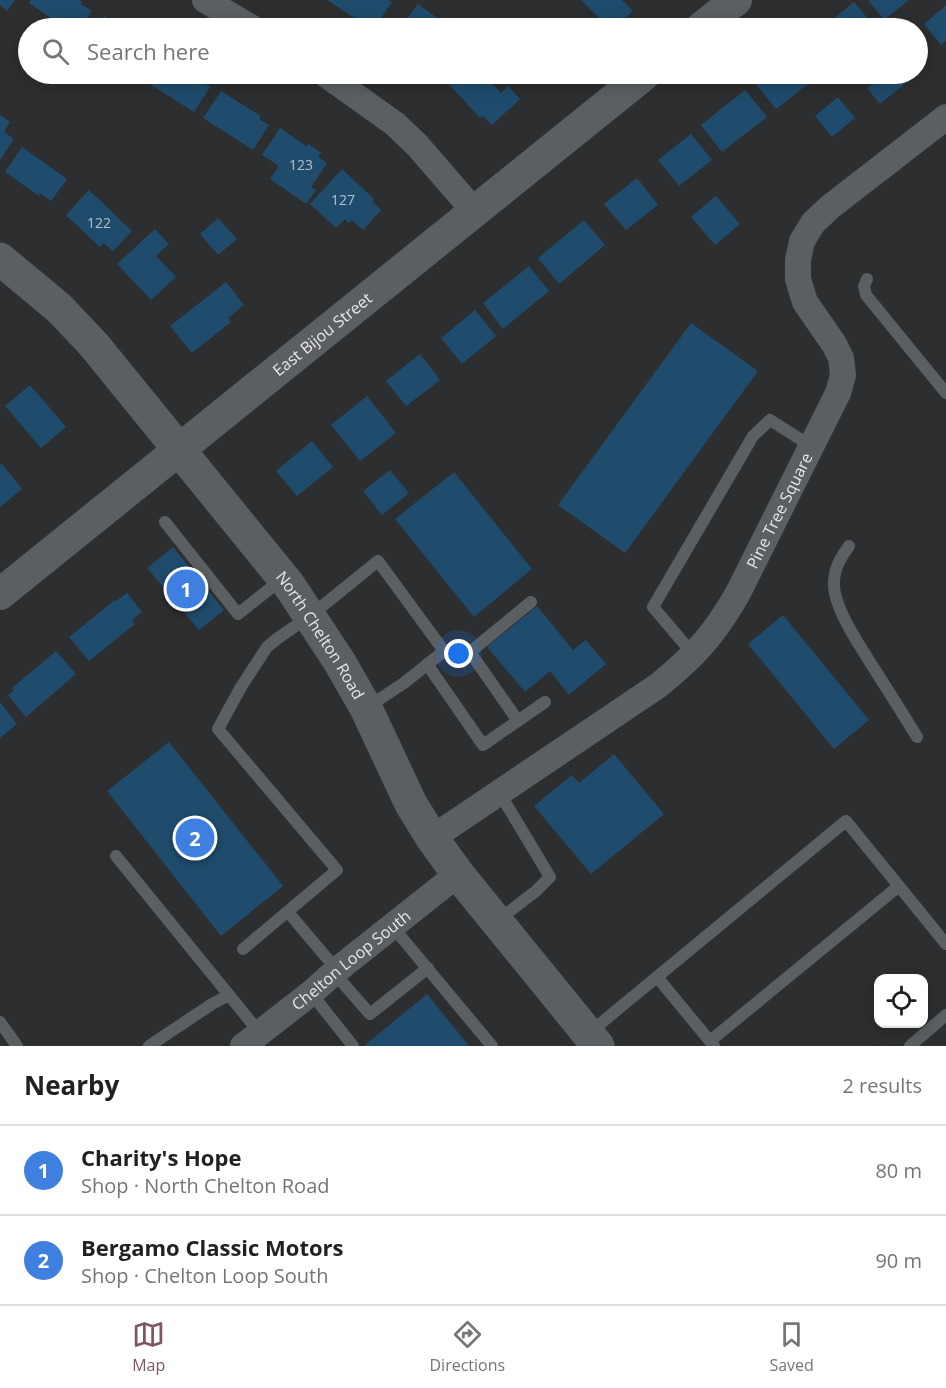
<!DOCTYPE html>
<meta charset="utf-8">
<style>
body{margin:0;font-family:"Open Sans",sans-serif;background:#f6f6f6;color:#202124}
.controls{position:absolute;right:18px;bottom:18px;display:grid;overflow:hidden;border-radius:12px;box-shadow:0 3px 15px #0003}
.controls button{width:54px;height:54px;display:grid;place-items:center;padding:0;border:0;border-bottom:2px solid #e0e0e0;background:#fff;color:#202124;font:30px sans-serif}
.you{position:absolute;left:459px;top:654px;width:21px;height:21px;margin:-15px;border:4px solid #fff;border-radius:50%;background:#1a73e8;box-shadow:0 0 0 9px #1a73e833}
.badge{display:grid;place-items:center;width:39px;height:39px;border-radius:50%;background:#7f5760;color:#fff;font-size:20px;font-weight:700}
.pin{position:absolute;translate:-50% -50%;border:3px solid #fff;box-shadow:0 2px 6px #0006}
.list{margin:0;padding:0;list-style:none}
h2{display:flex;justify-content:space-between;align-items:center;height:78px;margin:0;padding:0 24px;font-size:26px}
h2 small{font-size:20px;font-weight:400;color:#757577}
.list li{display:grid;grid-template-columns:39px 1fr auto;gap:18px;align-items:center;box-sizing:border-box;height:90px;padding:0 24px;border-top:2px solid #e0e0e0}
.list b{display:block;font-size:22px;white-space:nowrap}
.list p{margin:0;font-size:20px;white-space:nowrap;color:#757577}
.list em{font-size:20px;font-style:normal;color:#757577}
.icon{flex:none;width:33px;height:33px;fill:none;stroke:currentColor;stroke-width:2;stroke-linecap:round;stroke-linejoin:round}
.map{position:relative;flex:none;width:946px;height:1046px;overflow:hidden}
.search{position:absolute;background:#fff;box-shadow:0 3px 15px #0003;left:18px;right:18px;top:18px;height:66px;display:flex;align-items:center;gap:15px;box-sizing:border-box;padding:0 21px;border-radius:33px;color:#757577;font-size:22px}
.sheet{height:258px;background:#fff}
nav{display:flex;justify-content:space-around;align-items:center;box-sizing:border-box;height:84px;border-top:2px solid #e0e0e0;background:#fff;font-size:16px;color:#757577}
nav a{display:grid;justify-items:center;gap:3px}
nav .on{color:#7f5760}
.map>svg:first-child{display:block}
.building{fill:#1f4c6c}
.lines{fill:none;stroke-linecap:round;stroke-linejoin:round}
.service{stroke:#5c5f61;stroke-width:12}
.minor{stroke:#5c5f61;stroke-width:26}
.tertiary{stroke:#5c5f61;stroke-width:32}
.secondary{stroke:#5c5f61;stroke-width:33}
.labels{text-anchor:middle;stroke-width:6;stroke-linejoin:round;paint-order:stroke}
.number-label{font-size:14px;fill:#b4c0c9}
.street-label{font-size:16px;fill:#e5e7e8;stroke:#2c2e30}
</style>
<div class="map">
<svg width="946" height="1046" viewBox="0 0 946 1046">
<rect width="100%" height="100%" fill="#2c2e30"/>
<!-- building -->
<g class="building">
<polygon points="0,0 15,0 7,11 0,5"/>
<polygon points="31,0 79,0 82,2 81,4 92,11 80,28 65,28 29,3"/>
<polygon points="327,0 388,0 392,2 375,27 364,20 362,23"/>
<polygon points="581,0 622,0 633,11 615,28 609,28"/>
<polygon points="868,0 909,0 884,20"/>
<polygon points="854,2 875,27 874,28 822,28"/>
<polygon points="418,4 451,28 400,28"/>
<polygon points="946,5 946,41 941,45 924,24"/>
<polygon points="104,16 122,28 95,28"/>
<polygon points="150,74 196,74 205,79 203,82 210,87 194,112 145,81"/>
<polygon points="459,74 483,74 501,93 508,86 520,99 492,125 483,116 480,118 448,83"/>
<polygon points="765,74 821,74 776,109 754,82"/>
<polygon points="884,74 917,74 880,104 867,88"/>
<polygon points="745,90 767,117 722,152 701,125"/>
<polygon points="221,91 261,116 259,119 269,125 253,150 203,118"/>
<polygon points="838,97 855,118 832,137 815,116"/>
<polygon points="0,115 10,122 4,132 14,139 0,160"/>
<polygon points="280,128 306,146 309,144 321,153 318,157 327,163 311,187 316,190 306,204 270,179 279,166 262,155"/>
<polygon points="691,134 712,160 679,186 658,160"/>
<polygon points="22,147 67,179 51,201 40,193 39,196 5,172"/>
<polygon points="342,169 374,199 372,201 381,210 363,230 352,220 349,223 345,219 336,228 310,204"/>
<polygon points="637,178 658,205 626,230 604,204"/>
<polygon points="89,190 132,231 113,251 103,243 100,247 66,215"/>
<polygon points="716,196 740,224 715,245 691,217"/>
<polygon points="218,218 237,239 218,255 200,234"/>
<polygon points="584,220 605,245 559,284 538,258"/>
<polygon points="155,229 169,244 156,256 176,277 151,300 117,264"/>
<polygon points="529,266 549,291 503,329 483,303"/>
<polygon points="226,282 244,305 228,318 231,322 192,353 170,326"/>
<polygon points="475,310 496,336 462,364 441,338"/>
<polygon points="691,323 758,371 625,553 558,505"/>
<polygon points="420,354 440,380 406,406 386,381"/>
<polygon points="30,385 66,427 41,448 5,406"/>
<polygon points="367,396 396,433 360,461 331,425"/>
<polygon points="312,441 333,467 297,496 276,471"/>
<polygon points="2,464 22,489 0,507 0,465"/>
<polygon points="390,470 409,493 382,515 363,491"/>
<polygon points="454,472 532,569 474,617 395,519"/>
<polygon points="173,547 224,610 199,630 147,568"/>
<polygon points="127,593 142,612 132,620 135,624 89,661 69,637 115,600 116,601"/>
<polygon points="537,606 573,650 586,640 606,664 569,695 550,671 525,692 487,647"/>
<polygon points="783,615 869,720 834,749 748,644"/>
<polygon points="56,651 76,674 26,717 8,695 14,690 12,688"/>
<polygon points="0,702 17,724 0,738"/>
<polygon points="169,742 283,886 221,936 107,791"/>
<polygon points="614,754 664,814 591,874 534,806 572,775 579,783"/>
<polygon points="427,994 469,1046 366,1046 365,1045"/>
</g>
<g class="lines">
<!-- service -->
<g class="service">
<polyline points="867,279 864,286 866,295 946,393"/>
<polyline points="165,522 238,614 282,579"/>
<path d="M849,546C841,557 834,568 834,583C833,608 862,649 875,670C889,692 903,714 917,737"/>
<polyline points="444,651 470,652 518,721"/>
<polyline points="470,652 531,602"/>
<polyline points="693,654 653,607 753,436 770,420 811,446"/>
<polyline points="427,664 483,745 545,702"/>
<polyline points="116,856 229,995"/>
<polyline points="288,912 337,970"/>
<polyline points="497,921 536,891 550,877 499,792"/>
<polyline points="392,926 492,1046"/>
<polyline points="243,949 337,870 218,729 241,687 267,647 278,638 310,616 378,561 444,651 404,683 366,708"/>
<polyline points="334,973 370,1014 428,968"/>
<polyline points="657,977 714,1046"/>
<polyline points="311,993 353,1046"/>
<polyline points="0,1022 17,1046"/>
<polyline points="589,1033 846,821 946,944"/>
<polyline points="710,1041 899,886"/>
<polyline points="149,1046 212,1004 229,995 259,1032"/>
<polyline points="910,1046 946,1015"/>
</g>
<!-- minor -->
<g class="minor">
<polyline points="205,0 252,28"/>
<polyline points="325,74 395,124 417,145 475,212"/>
<path id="s1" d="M432,838L659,685C673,673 688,661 700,647C715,631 727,612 738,593L838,393L843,375L841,358L834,344L805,302L798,279V260L802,241L813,223L830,207L946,117"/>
<path id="s2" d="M243,1046L311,993L337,970L458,874"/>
</g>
<!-- tertiary -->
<g class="tertiary">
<polyline points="701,28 736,0"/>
<path id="s3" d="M0,594L645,74"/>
</g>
<!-- secondary -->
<path class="secondary" id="s4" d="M0,259L59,308L94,345L289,585L339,661L366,708L411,804L432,838L458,874L598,1046"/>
</g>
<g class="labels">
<!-- number labels -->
<g class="number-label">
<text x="301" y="170">123</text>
<text x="343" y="205">127</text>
<text x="99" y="228">122</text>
</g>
<!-- street labels -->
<g class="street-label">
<text dy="6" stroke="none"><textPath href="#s3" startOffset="414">East Bijou Street</textPath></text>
<text dy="6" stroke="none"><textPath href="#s1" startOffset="488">Pine Tree Square</textPath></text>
<text dy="6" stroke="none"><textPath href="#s4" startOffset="496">North Chelton Road</textPath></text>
<text dy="6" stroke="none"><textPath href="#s2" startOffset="138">Chelton Loop South</textPath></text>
</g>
</g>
</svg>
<div class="controls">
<button><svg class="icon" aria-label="locate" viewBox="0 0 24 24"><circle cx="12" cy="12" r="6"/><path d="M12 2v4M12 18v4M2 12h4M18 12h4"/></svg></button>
</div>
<div class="you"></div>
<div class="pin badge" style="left:186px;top:589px;background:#3f7fe0">1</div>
<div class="pin badge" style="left:195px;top:838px;background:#3f7fe0">2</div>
<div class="search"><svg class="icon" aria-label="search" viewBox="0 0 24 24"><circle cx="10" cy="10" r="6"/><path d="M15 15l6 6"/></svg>Search here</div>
</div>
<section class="sheet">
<h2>Nearby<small>2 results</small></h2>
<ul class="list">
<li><span class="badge" style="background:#3f7fe0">1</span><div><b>Charity's Hope</b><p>Shop · North Chelton Road</p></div><em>80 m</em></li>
<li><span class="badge" style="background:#3f7fe0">2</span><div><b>Bergamo Classic Motors</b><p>Shop · Chelton Loop South</p></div><em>90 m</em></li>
</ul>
</section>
<nav>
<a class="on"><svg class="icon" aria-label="map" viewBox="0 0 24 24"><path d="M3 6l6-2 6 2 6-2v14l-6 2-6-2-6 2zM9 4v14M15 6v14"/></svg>Map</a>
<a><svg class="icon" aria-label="directions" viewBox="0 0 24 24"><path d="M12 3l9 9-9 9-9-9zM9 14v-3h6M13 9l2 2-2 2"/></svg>Directions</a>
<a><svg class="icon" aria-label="saved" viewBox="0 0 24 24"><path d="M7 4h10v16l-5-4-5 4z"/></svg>Saved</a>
</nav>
